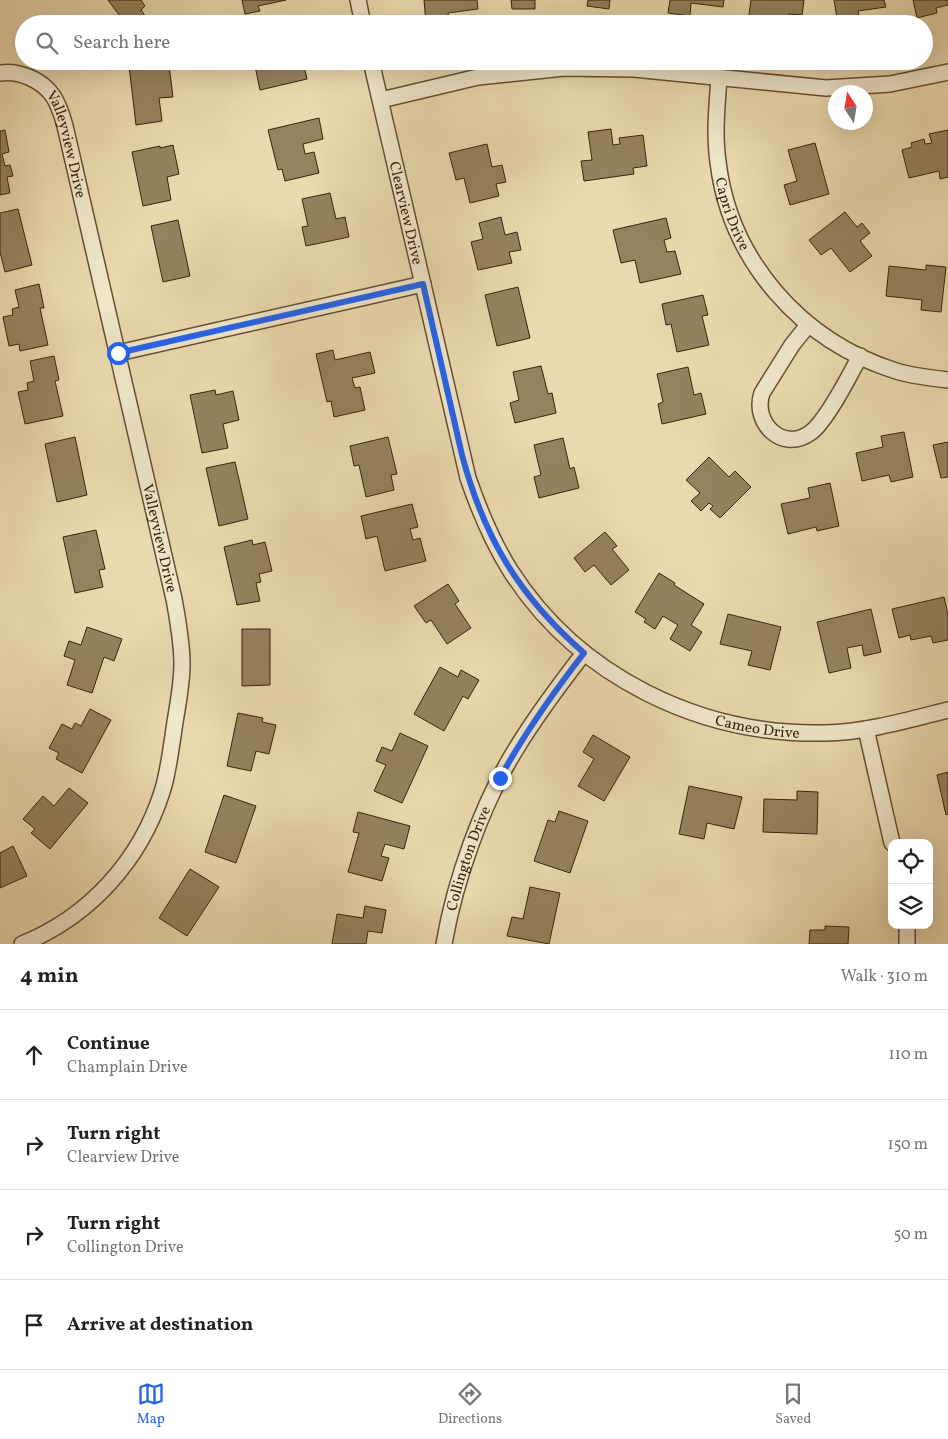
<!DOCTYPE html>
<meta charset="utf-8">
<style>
body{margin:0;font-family:Vollkorn,serif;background:#f2f2f2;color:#222}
.controls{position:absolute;right:15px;bottom:15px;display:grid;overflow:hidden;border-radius:10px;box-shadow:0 5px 20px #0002}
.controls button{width:45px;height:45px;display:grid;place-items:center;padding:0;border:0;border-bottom:1px solid #e0e0e0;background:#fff;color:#222;font:25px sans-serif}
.compass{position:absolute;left:828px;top:85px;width:45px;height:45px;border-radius:50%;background:#fff;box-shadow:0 5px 20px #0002;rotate:348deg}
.stop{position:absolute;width:15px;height:15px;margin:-11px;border:4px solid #2563eb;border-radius:50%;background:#fff}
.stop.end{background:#2563eb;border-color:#fff;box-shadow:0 1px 5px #0008}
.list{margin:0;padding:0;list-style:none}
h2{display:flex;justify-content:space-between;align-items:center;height:65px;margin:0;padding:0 20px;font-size:21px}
h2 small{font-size:16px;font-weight:400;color:#767676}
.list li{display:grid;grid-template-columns:32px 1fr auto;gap:15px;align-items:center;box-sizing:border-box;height:90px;padding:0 20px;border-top:1px solid #e0e0e0}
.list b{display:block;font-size:19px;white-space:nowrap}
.list p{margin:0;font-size:16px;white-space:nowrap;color:#767676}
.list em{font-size:16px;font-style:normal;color:#767676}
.icon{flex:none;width:28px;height:28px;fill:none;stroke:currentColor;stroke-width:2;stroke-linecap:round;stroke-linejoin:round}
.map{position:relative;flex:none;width:948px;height:944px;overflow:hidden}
.search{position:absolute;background:#fff;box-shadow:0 5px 20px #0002;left:15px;right:15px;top:15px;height:55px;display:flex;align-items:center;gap:12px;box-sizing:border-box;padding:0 18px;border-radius:28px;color:#767676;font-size:19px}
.sheet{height:425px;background:#fff}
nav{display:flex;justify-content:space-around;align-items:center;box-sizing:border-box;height:70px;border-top:1px solid #e0e0e0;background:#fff;font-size:14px;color:#767676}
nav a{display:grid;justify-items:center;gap:2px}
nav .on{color:#2563eb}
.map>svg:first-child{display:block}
.building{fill:#95825e;stroke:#392307}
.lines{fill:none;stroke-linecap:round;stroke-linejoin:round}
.minor-casing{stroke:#655031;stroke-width:18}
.minor{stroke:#f1e6ca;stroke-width:15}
.route{stroke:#2563eb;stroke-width:6}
.labels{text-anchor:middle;stroke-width:4;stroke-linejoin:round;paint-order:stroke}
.street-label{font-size:15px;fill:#392307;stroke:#f1e6ca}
</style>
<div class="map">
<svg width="948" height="944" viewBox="0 0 948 944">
<rect width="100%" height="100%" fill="#ead9ae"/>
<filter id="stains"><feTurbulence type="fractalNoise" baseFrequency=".004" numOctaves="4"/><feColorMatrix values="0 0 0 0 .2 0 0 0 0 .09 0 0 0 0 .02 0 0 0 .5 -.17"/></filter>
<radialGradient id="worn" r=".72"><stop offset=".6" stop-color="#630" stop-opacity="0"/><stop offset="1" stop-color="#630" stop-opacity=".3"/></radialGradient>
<!-- building -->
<g class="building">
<polygon points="108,0 141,0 145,6 141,10 151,24 118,24 122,19"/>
<polygon points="242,0 286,0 258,6 260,11 245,14"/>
<polygon points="424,0 477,0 478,9 448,13 449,20 426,23"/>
<polygon points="511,0 535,0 535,9 512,9"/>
<polygon points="588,0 610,0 609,9 587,6"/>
<polygon points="670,0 724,0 723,7 691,3 690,16 668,13"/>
<polygon points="751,0 804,0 802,15 789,14 788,21 771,19 770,24 748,21"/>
<polygon points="834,0 884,0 886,7 858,11 860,21 838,24"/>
<polygon points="913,0 948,0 948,5 936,8 937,13 917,18"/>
<polygon points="254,61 285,61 286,65 303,61 307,79 260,90"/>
<polygon points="155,64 156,67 169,65 173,97 159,98 162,121 136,125 129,66"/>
<polygon points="319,118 323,139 303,144 305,154 314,152 319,173 285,181 282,169 278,170 268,130"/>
<polygon points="611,129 613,145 620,144 619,138 643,135 647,166 633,168 634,174 584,181 581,161 592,160 588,132"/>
<polygon points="5,130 9,152 2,154 5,166 10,165 13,176 7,177 10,193 0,195 0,131"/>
<polygon points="948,130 948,177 940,179 939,171 909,178 902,150 912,147 911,143 924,139 925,144 932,143 929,134"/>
<polygon points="815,143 829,194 790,205 784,185 797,181 788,150"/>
<polygon points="487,144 492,167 502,165 506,182 496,184 499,196 470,203 464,178 456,180 449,153"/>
<polygon points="173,145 179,174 167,177 171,200 143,206 132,152 160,146 160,148"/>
<polygon points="330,193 336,219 345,217 349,237 306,246 302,227 308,226 302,199"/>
<polygon points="18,209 32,265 5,272 0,252 0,213"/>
<polygon points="845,212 857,227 862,223 870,233 860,241 872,256 850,272 831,248 821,255 809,240"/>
<polygon points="501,217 505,235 517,232 521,250 509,252 512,263 478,270 471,242 483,239 479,223"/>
<polygon points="666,218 671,238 664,240 667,252 675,251 681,274 640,283 635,260 621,263 613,230"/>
<polygon points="178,220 190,276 163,282 151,226"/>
<polygon points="926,265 946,267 941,312 921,310 922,300 886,296 889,266 926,270"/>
<polygon points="39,284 44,308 40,308 48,345 20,351 19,344 9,346 3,317 13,315 12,309 19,307 15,290"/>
<polygon points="518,287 530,338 497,346 485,295"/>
<polygon points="703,295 708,315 702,316 709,345 677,352 671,324 666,325 662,304"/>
<polygon points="333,350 335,360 370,352 375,373 352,378 355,388 360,387 365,410 334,417 331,401 327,402 316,354"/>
<polygon points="54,356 59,380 55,381 63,416 25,424 18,392 28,390 27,383 34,381 30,361"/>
<polygon points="541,366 548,394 552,393 556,413 515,423 510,403 519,400 513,372"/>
<polygon points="688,367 694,395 701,393 706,414 662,424 658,404 663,402 657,374"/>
<polygon points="215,390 216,395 233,391 239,420 223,424 228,448 202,453 190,395"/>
<polygon points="904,432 913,477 891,482 889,475 862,481 856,453 883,447 881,436"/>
<polygon points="75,437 87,495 57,502 45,444"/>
<polygon points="388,437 397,474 391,475 394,490 366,497 359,465 354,466 350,446"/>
<polygon points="563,438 570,469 574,467 579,488 539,498 534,477 541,475 534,445"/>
<polygon points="948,442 948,477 941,478 933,445"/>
<polygon points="709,457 729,477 735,471 751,487 720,518 710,509 713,506 709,503 701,511 691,501 700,493 686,480"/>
<polygon points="235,462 248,519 219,526 206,468"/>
<polygon points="830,483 839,526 817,531 816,527 788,534 781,504 810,498 808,488"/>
<polygon points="412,504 418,527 410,529 413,540 420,538 426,561 385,571 377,536 366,539 361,516"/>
<polygon points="96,530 105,569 99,570 103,587 75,593 63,537"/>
<polygon points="605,532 617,546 612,549 629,570 611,585 594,565 585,572 574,558"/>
<polygon points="252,540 253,545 265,542 272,571 259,574 261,582 256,583 260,601 237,605 224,547"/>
<polygon points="659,573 675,583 674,585 704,604 691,625 702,632 690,651 670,639 678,625 663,616 655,629 644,622 646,619 635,612"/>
<polygon points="448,584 459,601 455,604 471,628 447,644 431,620 426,623 414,606"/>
<polygon points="944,597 948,614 948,640 933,643 931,636 911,640 910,635 899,638 892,609"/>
<polygon points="871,609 881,652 864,656 862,645 847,648 851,668 829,673 817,622"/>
<polygon points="728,614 781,627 770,670 748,665 752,651 720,644"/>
<polygon points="87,627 122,639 114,661 104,657 92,693 67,685 75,660 64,656 69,641 81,645"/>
<polygon points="242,629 270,629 270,685 242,686"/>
<polygon points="440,667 458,677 461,670 479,680 468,699 463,696 444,731 414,714"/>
<polygon points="90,709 111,720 82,773 56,759 59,753 49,748 62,724 72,729 75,723 81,726"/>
<polygon points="238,713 263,718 262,722 276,725 269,754 256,751 251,771 227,766"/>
<polygon points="400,733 428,746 402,803 374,791 386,765 376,761 382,747 392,751"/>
<polygon points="593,735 630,757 604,801 578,786 594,759 583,752"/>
<polygon points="948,772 948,814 946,815 937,775"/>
<polygon points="689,786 742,797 734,829 707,823 704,839 679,834"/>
<polygon points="69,788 88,803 50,849 31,833 35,829 23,819 43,796 54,806"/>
<polygon points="797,791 818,792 817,834 763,832 764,799 797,800"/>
<polygon points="224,795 256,806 236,863 205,852"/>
<polygon points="559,811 588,821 570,873 534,861 548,820 555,822"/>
<polygon points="358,812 410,826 404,849 385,844 381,856 389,858 382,881 348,872 359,833 353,832"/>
<polygon points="13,846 27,876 0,888 0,853"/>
<polygon points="190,869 219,887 187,936 159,918"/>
<polygon points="530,887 560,893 549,944 507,936 512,917 523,919"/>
<polygon points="365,906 386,910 382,933 368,931 366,944 332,944 337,914 363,918"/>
<polygon points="825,926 849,927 848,944 809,944 810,930 825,930"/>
</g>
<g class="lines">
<defs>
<g id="minor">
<polyline points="358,0 363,24"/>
<path id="s1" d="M371,61L468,478C479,510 492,541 510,570C578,677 701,736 825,733C867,732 908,720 948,710"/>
<path id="s2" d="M0,73C19,70 42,80 53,96C59,105 62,115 65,126L174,599C178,621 182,642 182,664C182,688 176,712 173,736C170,754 168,774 162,792C140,861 89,917 22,944"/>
<path id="s3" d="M719,78C717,106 714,134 718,162C730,261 801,341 896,371C912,376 930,378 948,380"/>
<polyline points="381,100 478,77 564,68 634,69 826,88 890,84 948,72"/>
<path d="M808,325L792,345L762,393C752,422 782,453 810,433C826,422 850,375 860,356"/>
<polyline points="118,353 423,284"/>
<polyline points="866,729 892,843"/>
<path id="s4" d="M444,944C455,880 482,804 516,749C536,716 560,684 584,653"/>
<polyline points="907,944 907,925"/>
</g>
</defs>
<!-- minor casing -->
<use href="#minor" class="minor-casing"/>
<!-- minor -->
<use href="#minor" class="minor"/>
</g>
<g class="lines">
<!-- route -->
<path class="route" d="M118,353L423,284L462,455C484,538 519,596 584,653C553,693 524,734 500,778"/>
</g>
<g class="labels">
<!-- street labels -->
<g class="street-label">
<text dy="5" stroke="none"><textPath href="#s2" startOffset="111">Valleyview Drive</textPath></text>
<text dy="5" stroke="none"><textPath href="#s3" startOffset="138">Capri Drive</textPath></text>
<text dy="5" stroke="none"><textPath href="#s1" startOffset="156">Clearview Drive</textPath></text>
<text dy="5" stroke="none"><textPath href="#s2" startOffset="516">Valleyview Drive</textPath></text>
<text dy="5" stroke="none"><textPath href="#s1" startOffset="832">Cameo Drive</textPath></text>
<text dy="5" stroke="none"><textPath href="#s4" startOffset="89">Collington Drive</textPath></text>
</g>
</g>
<rect width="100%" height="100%" filter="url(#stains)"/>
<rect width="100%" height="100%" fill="url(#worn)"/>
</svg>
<div class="controls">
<button><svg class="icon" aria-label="locate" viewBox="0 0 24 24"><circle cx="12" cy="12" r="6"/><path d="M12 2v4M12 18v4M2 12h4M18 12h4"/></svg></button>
<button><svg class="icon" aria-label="layers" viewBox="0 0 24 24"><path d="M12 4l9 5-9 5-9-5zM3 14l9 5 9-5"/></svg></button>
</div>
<svg class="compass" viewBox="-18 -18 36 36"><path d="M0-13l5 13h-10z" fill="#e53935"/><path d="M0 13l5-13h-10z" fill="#767676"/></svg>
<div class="stop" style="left:118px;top:353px"></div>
<div class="stop end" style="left:500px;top:778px"></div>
<div class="search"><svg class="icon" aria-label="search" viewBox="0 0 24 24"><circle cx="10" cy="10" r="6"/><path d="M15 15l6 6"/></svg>Search here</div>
</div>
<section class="sheet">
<h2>4 min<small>Walk · 310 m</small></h2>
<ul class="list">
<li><svg class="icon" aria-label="ahead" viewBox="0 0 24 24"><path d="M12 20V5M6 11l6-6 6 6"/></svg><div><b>Continue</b><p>Champlain Drive</p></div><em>110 m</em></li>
<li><svg class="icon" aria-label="right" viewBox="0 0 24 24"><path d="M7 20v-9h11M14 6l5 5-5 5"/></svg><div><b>Turn right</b><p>Clearview Drive</p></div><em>150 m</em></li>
<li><svg class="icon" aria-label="right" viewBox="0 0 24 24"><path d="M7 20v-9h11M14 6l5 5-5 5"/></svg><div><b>Turn right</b><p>Collington Drive</p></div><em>50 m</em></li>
<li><svg class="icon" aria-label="arrive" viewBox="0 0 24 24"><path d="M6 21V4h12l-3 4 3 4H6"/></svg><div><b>Arrive at destination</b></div></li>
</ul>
</section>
<nav>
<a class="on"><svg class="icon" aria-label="map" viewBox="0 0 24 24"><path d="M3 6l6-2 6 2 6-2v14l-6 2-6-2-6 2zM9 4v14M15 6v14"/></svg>Map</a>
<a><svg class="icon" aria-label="directions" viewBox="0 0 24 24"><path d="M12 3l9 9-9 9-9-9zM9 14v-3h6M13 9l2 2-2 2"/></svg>Directions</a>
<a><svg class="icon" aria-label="saved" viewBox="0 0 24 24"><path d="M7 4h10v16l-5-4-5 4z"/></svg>Saved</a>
</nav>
